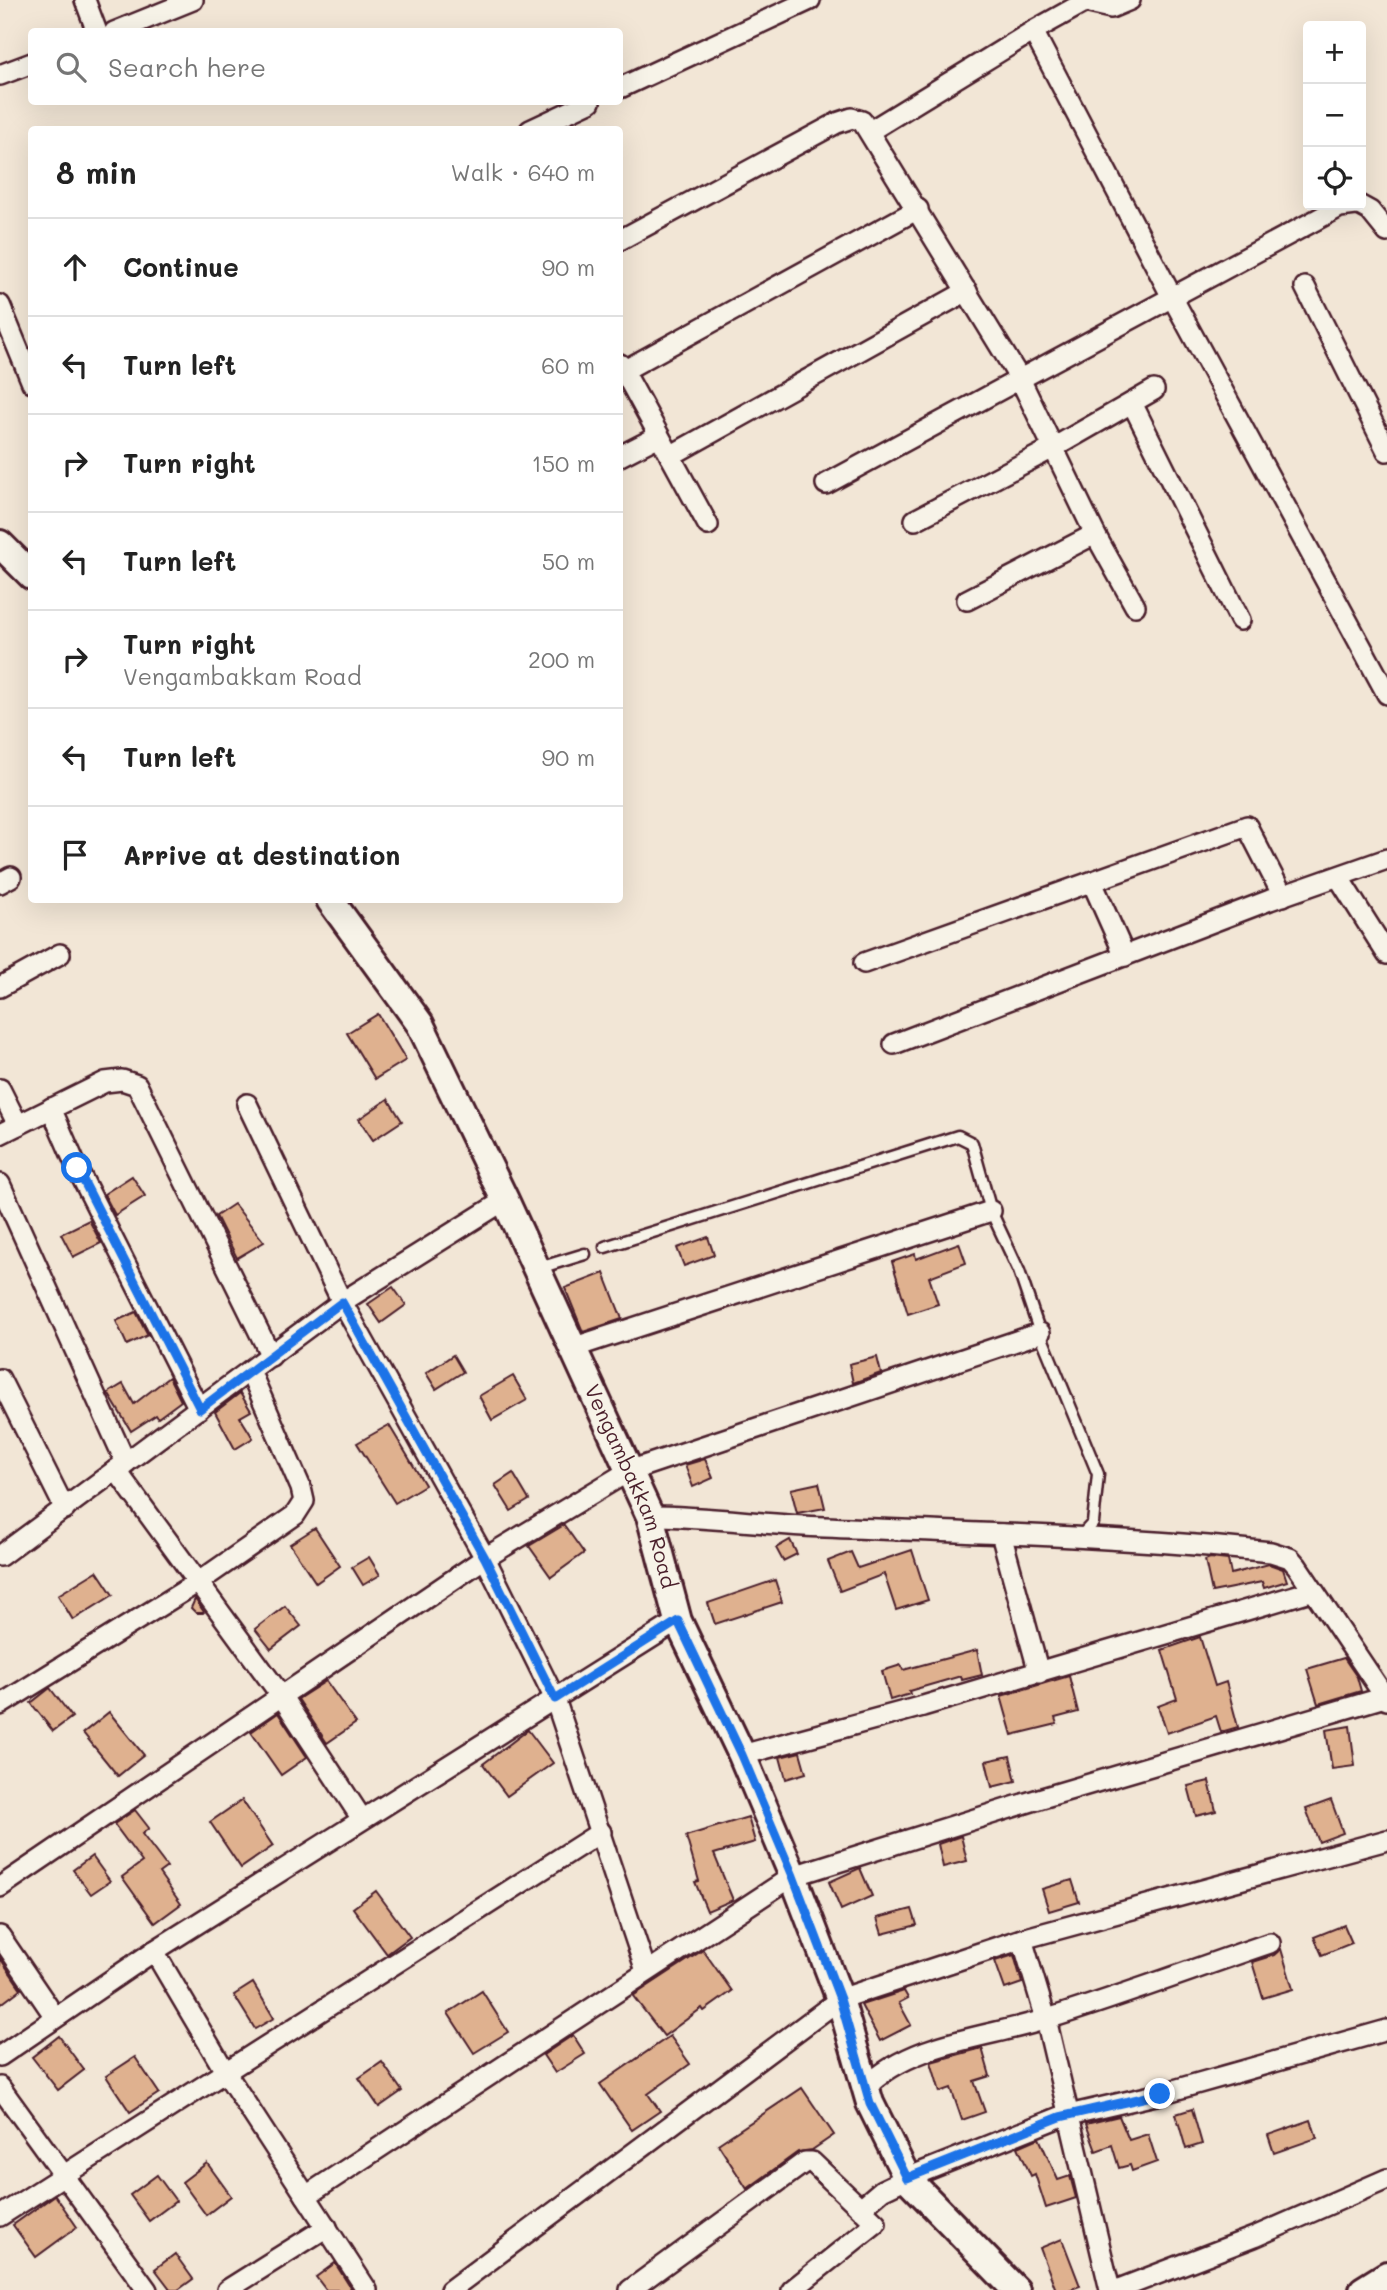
<!DOCTYPE html>
<meta charset="utf-8">
<style>
body{margin:0;font-family:Mali,sans-serif;background:#f2f2f2;color:#222}
.controls{position:absolute;right:21px;top:21px;display:grid;overflow:hidden;border-radius:7px;box-shadow:0 7px 28px #0002}
.controls button{width:63px;height:63px;display:grid;place-items:center;padding:0;border:0;border-bottom:2px solid #e0e0e0;background:#fff;color:#222;font:35px sans-serif}
.stop{position:absolute;width:21px;height:21px;margin:-16px;border:5px solid #1a73e8;border-radius:50%;background:#fff}
.stop.end{background:#1a73e8;border-color:#fff;box-shadow:0 2px 7px #0008}
.list{margin:0;padding:0;list-style:none}
h2{display:flex;justify-content:space-between;align-items:center;height:91px;margin:0;padding:0 28px;font-size:30px}
h2 small{font-size:23px;font-weight:400;color:#767676}
.list li{display:grid;grid-template-columns:46px 1fr auto;gap:21px;align-items:center;box-sizing:border-box;height:98px;padding:0 28px;border-top:2px solid #e0e0e0}
.list b{display:block;font-size:26px;white-space:nowrap}
.list p{margin:0;font-size:23px;white-space:nowrap;color:#767676}
.list em{font-size:23px;font-style:normal;color:#767676}
.icon{flex:none;width:38px;height:38px;fill:none;stroke:currentColor;stroke-width:2;stroke-linecap:round;stroke-linejoin:round}
.map{position:relative;flex:none;width:1387px;height:2290px;overflow:hidden}
.search{position:absolute;background:#fff;box-shadow:0 7px 28px #0002;left:28px;top:28px;width:595px;height:77px;display:flex;align-items:center;gap:18px;box-sizing:border-box;padding:0 24px;border-radius:7px;color:#767676;font-size:26px}
.panel{position:absolute;background:#fff;box-shadow:0 7px 28px #0002;left:28px;top:126px;width:595px;height:777px;border-radius:7px}
.map>svg:first-child{display:block}
.building{fill:#dfb18f;stroke:#4a1f2b;stroke-width:2}
.lines{fill:none;stroke-linecap:round;stroke-linejoin:round}
.lane-casing{stroke:#4a1f2b;stroke-width:15}
.street-casing{stroke:#4a1f2b;stroke-width:24}
.secondary-casing{stroke:#4a1f2b;stroke-width:32}
.lane{stroke:#f7f3e8;stroke-width:10}
.street{stroke:#f7f3e8;stroke-width:19}
.secondary{stroke:#f7f3e8;stroke-width:26}
.route{stroke:#1a73e8;stroke-width:9}
.labels{text-anchor:middle;stroke-width:5;stroke-linejoin:round;paint-order:stroke}
.street-label{font-size:21px;fill:#4a1f2b;stroke:#f7f3e8}
</style>
<div class="map">
<svg width="1387" height="2290" viewBox="0 0 1387 2290">
<rect width="100%" height="100%" fill="#f2e6d6"/>
<filter id="ink" filterUnits="userSpaceOnUse"><feTurbulence type="fractalNoise" baseFrequency=".0143" numOctaves="2"/><feDisplacementMap in="SourceGraphic" scale="14" xChannelSelector="R" yChannelSelector="G"/><feConvolveMatrix kernelMatrix="1 2 1 2 8 2 1 2 1" color-interpolation-filters="sRGB"/></filter>
<g filter="url(#ink)">
<!-- building -->
<g class="building">
<polygon points="378,1014 406,1060 375,1079 347,1033"/>
<polygon points="388,1099 402,1121 373,1140 359,1119"/>
<polygon points="132,1176 145,1196 115,1215 104,1194"/>
<polygon points="234,1204 264,1242 237,1258 216,1216"/>
<polygon points="89,1220 101,1243 73,1257 61,1234"/>
<polygon points="708,1237 714,1255 684,1266 677,1248"/>
<polygon points="959,1243 966,1263 929,1277 938,1304 908,1314 892,1262 915,1254 916,1259"/>
<polygon points="604,1273 622,1319 583,1332 565,1288"/>
<polygon points="393,1287 406,1305 381,1323 368,1304"/>
<polygon points="136,1312 148,1335 127,1345 116,1321"/>
<polygon points="453,1355 463,1372 436,1389 426,1373"/>
<polygon points="877,1357 881,1373 853,1383 849,1364"/>
<polygon points="513,1376 527,1400 492,1420 479,1396"/>
<polygon points="169,1377 181,1401 158,1418 156,1415 131,1431 108,1393 123,1384 134,1404"/>
<polygon points="240,1393 251,1411 240,1417 253,1438 235,1449 215,1412"/>
<polygon points="389,1425 425,1485 395,1503 357,1443"/>
<polygon points="705,1459 713,1478 693,1487 685,1465"/>
<polygon points="513,1473 529,1500 511,1511 495,1485"/>
<polygon points="819,1483 825,1508 797,1513 791,1489"/>
<polygon points="564,1525 584,1553 551,1577 529,1546"/>
<polygon points="315,1528 340,1566 316,1583 290,1544"/>
<polygon points="790,1540 797,1554 783,1561 776,1548"/>
<polygon points="912,1550 928,1600 896,1610 884,1574 840,1591 828,1561 851,1552 858,1568"/>
<polygon points="369,1557 380,1575 363,1585 352,1567"/>
<polygon points="1210,1558 1228,1560 1231,1574 1269,1564 1283,1569 1287,1581 1264,1588 1262,1582 1212,1592 1205,1560"/>
<polygon points="97,1571 113,1595 73,1620 58,1595"/>
<polygon points="775,1580 782,1602 715,1624 708,1603"/>
<polygon points="195,1599 204,1612 203,1613 196,1613 191,1608"/>
<polygon points="285,1606 301,1626 271,1649 255,1629"/>
<polygon points="1200,1637 1215,1686 1226,1682 1238,1727 1221,1732 1216,1716 1167,1733 1158,1706 1177,1699 1162,1650"/>
<polygon points="977,1650 982,1675 962,1680 961,1676 909,1691 910,1694 890,1700 882,1671 901,1665 903,1670"/>
<polygon points="1344,1658 1357,1677 1361,1691 1318,1704 1307,1669"/>
<polygon points="1069,1676 1078,1712 1055,1718 1057,1724 1012,1735 1001,1696"/>
<polygon points="326,1681 356,1723 327,1743 298,1699"/>
<polygon points="50,1688 72,1717 53,1731 31,1703"/>
<polygon points="109,1712 144,1755 118,1776 83,1733"/>
<polygon points="278,1713 307,1757 281,1775 251,1732"/>
<polygon points="1350,1726 1355,1766 1332,1769 1326,1730"/>
<polygon points="528,1730 553,1763 507,1796 483,1764"/>
<polygon points="800,1752 806,1773 786,1779 780,1757"/>
<polygon points="1010,1756 1016,1781 992,1787 986,1761"/>
<polygon points="1209,1781 1216,1811 1196,1816 1188,1786"/>
<polygon points="242,1800 273,1846 241,1868 210,1822"/>
<polygon points="1331,1800 1343,1833 1319,1842 1306,1809"/>
<polygon points="135,1810 149,1828 142,1834 167,1867 159,1873 181,1904 155,1923 122,1877 142,1862 114,1824"/>
<polygon points="748,1817 755,1842 714,1854 733,1900 707,1911 695,1882 699,1881 686,1836"/>
<polygon points="961,1836 967,1861 943,1867 938,1844"/>
<polygon points="92,1856 110,1881 91,1894 73,1870"/>
<polygon points="860,1868 872,1896 841,1910 829,1882"/>
<polygon points="1072,1880 1079,1902 1049,1911 1042,1889"/>
<polygon points="376,1891 410,1937 387,1954 353,1908"/>
<polygon points="912,1909 917,1925 882,1934 877,1918"/>
<polygon points="1344,1925 1352,1943 1322,1955 1314,1937"/>
<polygon points="1281,1949 1293,1989 1263,1998 1252,1962 1274,1955"/>
<polygon points="703,1950 732,1991 704,2011 702,2008 664,2036 633,1996"/>
<polygon points="1014,1955 1022,1983 1005,1989 995,1961"/>
<polygon points="0,1958 21,1989 0,2005"/>
<polygon points="253,1983 274,2018 255,2029 234,1995"/>
<polygon points="482,1991 508,2032 474,2053 448,2013"/>
<polygon points="904,1991 908,1998 899,2003 911,2025 880,2041 861,2005"/>
<polygon points="573,2035 585,2054 555,2073 543,2055"/>
<polygon points="59,2036 84,2070 58,2090 32,2057"/>
<polygon points="670,2036 690,2064 648,2094 660,2111 632,2130 600,2084"/>
<polygon points="982,2048 990,2076 974,2081 985,2112 962,2120 951,2088 940,2092 931,2062"/>
<polygon points="135,2057 159,2093 130,2112 106,2076"/>
<polygon points="382,2062 402,2091 379,2107 359,2078"/>
<polygon points="802,2088 834,2135 812,2150 798,2152 747,2189 718,2144"/>
<polygon points="1192,2109 1202,2144 1186,2149 1176,2114"/>
<polygon points="1119,2116 1129,2140 1148,2134 1157,2162 1132,2171 1130,2165 1119,2168 1112,2145 1096,2151 1086,2124"/>
<polygon points="1311,2120 1317,2138 1274,2153 1268,2135"/>
<polygon points="1039,2138 1058,2180 1070,2176 1076,2198 1046,2208 1035,2174 1031,2176 1018,2147"/>
<polygon points="207,2163 231,2196 206,2215 182,2182"/>
<polygon points="157,2175 176,2201 149,2221 130,2195"/>
<polygon points="55,2195 77,2227 36,2257 13,2225"/>
<polygon points="1062,2239 1080,2286 1069,2290 1056,2290 1040,2248"/>
<polygon points="175,2254 193,2279 178,2290 171,2290 155,2269"/>
<polygon points="335,2263 352,2290 326,2290 316,2277"/>
</g>
<g class="lines">
<defs>
<g id="lane">
<polyline points="605,1247 958,1136 972,1143 991,1211 1019,1271 1040,1333 1098,1474 1093,1523 1079,1538"/>
<polyline points="539,1268 585,1254"/>
</g>
<g id="street">
<polyline points="85,0 97,32"/>
<polyline points="1033,31 1085,2 1111,8 1130,0"/>
<polyline points="114,32 193,0"/>
<polyline points="0,75 32,63"/>
<polyline points="620,88 810,0"/>
<polyline points="530,130 590,102"/>
<polyline points="870,131 1033,31 1172,297 1387,694"/>
<polyline points="1359,205 1370,211 1387,232"/>
<polyline points="620,240 837,123 852,118 862,121 1020,379 1340,207 1356,205"/>
<polyline points="1305,287 1387,451"/>
<polyline points="0,305 32,383"/>
<polyline points="620,364 708,525"/>
<polyline points="623,371 918,209"/>
<polyline points="1132,403 1240,620"/>
<polyline points="620,456 659,436"/>
<polyline points="670,456 967,291"/>
<polyline points="826,484 1020,379 1095,534 1135,606"/>
<polyline points="915,520 1053,448 1154,390"/>
<polyline points="967,600 1095,534"/>
<polyline points="1339,878 1387,954"/>
<polyline points="1092,882 1125,956"/>
<polyline points="0,883 11,877"/>
<polyline points="864,963 1247,826 1283,896"/>
<polyline points="0,987 60,954"/>
<polyline points="894,1044 1270,900 1387,859"/>
<polyline points="0,1089 18,1125"/>
<polyline points="247,1104 342,1302 485,1558 555,1699 646,1971"/>
<polyline points="51,1108 77,1168 199,1409"/>
<polyline points="0,1134 105,1082 122,1080 137,1085 271,1356"/>
<polyline points="0,1184 126,1463"/>
<polyline points="572,1348 991,1211"/>
<polyline points="0,1379 65,1509"/>
<polyline points="116,1470 282,1697 362,1819"/>
<path d="M650,1516C708,1516 766,1525 825,1527C973,1533 1123,1536 1271,1552L1290,1558L1297,1566L1387,1700"/>
<polyline points="1001,1534 1039,1673"/>
<polyline points="0,1556 342,1302 505,1200"/>
<polyline points="0,1705 200,1581 295,1515 304,1501 301,1488 250,1371"/>
<polyline points="742,1755 923,1706 1311,1591"/>
<polyline points="0,1887 485,1558 629,1471 1040,1333"/>
<polyline points="0,1936 55,2017"/>
<polyline points="1022,1939 1046,2019 1110,2290"/>
<polyline points="154,1951 226,2073 367,2290"/>
<polyline points="0,2056 154,1951 678,1621"/>
<polyline points="0,2087 147,2290"/>
<path d="M865,2088C912,2041 987,2038 1047,2019C1122,1996 1196,1968 1270,1943"/>
<polyline points="306,2196 793,1876 1042,1798 1385,1697"/>
<polyline points="862,2207 882,2190 907,2178 1060,2117 1160,2094 1387,2030"/>
<polyline points="0,2216 601,1832"/>
<polyline points="227,2290 327,2227"/>
<polyline points="450,2290 840,1999 1022,1939 1387,1840"/>
<polyline points="630,2290 805,2162 812,2162 876,2223 792,2290"/>
<polyline points="1116,2290 1254,2237 1387,2179"/>
</g>
<g id="secondary">
<polyline points="0,544 32,576"/>
<path id="s1" d="M330,900L420,1024L505,1200L650,1516L678,1621L742,1755L793,1876L840,1999L870,2103L907,2178L1016,2290"/>
<polyline points="1363,2290 1387,2275"/>
</g>
</defs>
<!-- lane casing -->
<use href="#lane" class="lane-casing"/>
<!-- street casing -->
<use href="#street" class="street-casing"/>
<!-- secondary casing -->
<use href="#secondary" class="secondary-casing"/>
<!-- lane -->
<use href="#lane" class="lane"/>
<!-- street -->
<use href="#street" class="street"/>
<!-- secondary -->
<use href="#secondary" class="secondary"/>
</g>
</g>
<g class="lines" filter="url(#ink)">
<!-- route -->
<polyline class="route" points="77,1168 200,1409 342,1302 485,1558 555,1699 678,1621 742,1755 793,1876 840,1999 870,2103 907,2178 1060,2117 1160,2094"/>
</g>
<g class="labels">
<!-- street labels -->
<g class="street-label">
<text dy="7" stroke="none"><textPath href="#s1" startOffset="662">Vengambakkam Road</textPath></text>
</g>
</g>
</svg>
<div class="controls">
<button>+</button>
<button>−</button>
<button><svg class="icon" aria-label="locate" viewBox="0 0 24 24"><circle cx="12" cy="12" r="6"/><path d="M12 2v4M12 18v4M2 12h4M18 12h4"/></svg></button>
</div>
<div class="stop" style="left:77px;top:1168px"></div>
<div class="stop end" style="left:1160px;top:2094px"></div>
<div class="search"><svg class="icon" aria-label="search" viewBox="0 0 24 24"><circle cx="10" cy="10" r="6"/><path d="M15 15l6 6"/></svg>Search here</div>
<section class="panel">
<h2>8 min<small>Walk · 640 m</small></h2>
<ul class="list">
<li><svg class="icon" aria-label="ahead" viewBox="0 0 24 24"><path d="M12 20V5M6 11l6-6 6 6"/></svg><div><b>Continue</b></div><em>90 m</em></li>
<li><svg class="icon" aria-label="left" viewBox="0 0 24 24"><path d="M17 20v-9H6M10 6l-5 5 5 5"/></svg><div><b>Turn left</b></div><em>60 m</em></li>
<li><svg class="icon" aria-label="right" viewBox="0 0 24 24"><path d="M7 20v-9h11M14 6l5 5-5 5"/></svg><div><b>Turn right</b></div><em>150 m</em></li>
<li><svg class="icon" aria-label="left" viewBox="0 0 24 24"><path d="M17 20v-9H6M10 6l-5 5 5 5"/></svg><div><b>Turn left</b></div><em>50 m</em></li>
<li><svg class="icon" aria-label="right" viewBox="0 0 24 24"><path d="M7 20v-9h11M14 6l5 5-5 5"/></svg><div><b>Turn right</b><p>Vengambakkam Road</p></div><em>200 m</em></li>
<li><svg class="icon" aria-label="left" viewBox="0 0 24 24"><path d="M17 20v-9H6M10 6l-5 5 5 5"/></svg><div><b>Turn left</b></div><em>90 m</em></li>
<li><svg class="icon" aria-label="arrive" viewBox="0 0 24 24"><path d="M6 21V4h12l-3 4 3 4H6"/></svg><div><b>Arrive at destination</b></div></li>
</ul>
</section>
</div>
